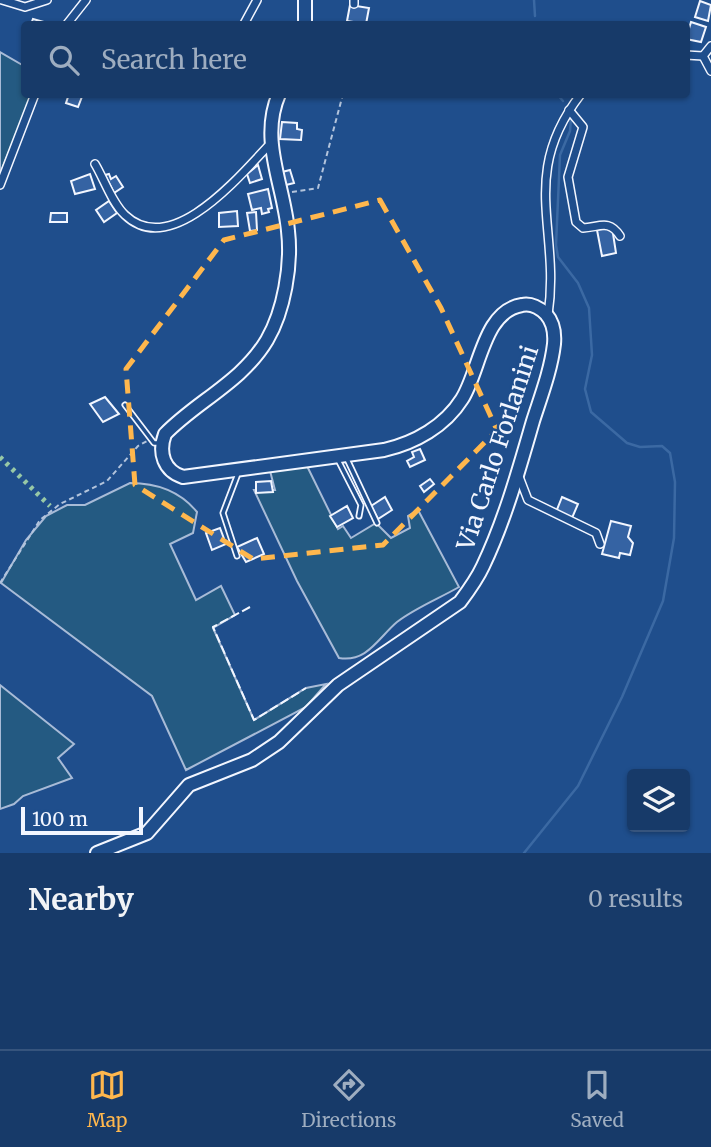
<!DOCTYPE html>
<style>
body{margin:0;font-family:Merriweather,serif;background:#20416f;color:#f1f3f6}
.controls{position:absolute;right:21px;bottom:21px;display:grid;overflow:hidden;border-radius:7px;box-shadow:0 2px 5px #0004}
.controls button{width:63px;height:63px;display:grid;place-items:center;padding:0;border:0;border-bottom:2px solid #36547d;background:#173a69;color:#f1f3f6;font:35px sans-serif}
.scale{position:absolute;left:21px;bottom:18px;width:122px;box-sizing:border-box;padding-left:7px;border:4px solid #f2f6ff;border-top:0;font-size:19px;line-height:24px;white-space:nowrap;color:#f2f6ff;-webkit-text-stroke:5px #1f4e8c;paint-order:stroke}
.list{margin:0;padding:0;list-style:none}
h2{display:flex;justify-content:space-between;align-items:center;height:91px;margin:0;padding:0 28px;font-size:30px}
h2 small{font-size:23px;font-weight:400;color:#9eadc0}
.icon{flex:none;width:38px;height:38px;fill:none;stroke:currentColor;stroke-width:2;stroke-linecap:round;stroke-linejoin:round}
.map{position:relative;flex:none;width:711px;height:853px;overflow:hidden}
.search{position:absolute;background:#173a69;box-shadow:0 2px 5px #0004;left:21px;right:21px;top:21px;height:77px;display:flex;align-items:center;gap:18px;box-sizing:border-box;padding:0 24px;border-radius:7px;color:#9eadc0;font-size:26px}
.sheet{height:196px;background:#173a69}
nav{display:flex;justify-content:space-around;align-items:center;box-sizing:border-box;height:98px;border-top:2px solid #36547d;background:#173a69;font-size:19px;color:#9eadc0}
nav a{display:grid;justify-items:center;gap:4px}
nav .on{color:#ffb74d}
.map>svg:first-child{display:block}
.green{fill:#245a82;stroke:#a8bbd7;stroke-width:2}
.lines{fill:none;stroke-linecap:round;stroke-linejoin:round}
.stream{stroke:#3b69a3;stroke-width:2.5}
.building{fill:#3563a3;stroke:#f2f6ff;stroke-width:2}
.lane-casing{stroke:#f2f6ff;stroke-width:7}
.street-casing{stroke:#f2f6ff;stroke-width:10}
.primary-casing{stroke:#f2f6ff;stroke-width:16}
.path{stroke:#b3c4dc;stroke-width:2;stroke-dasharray:5 3.5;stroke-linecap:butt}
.lane{stroke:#1f4e8c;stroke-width:3.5}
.street{stroke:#1f4e8c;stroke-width:7}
.primary{stroke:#1f4e8c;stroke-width:12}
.hedge{stroke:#97c8a6;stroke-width:5;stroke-dasharray:3.5 5;stroke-linecap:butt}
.fence{stroke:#f2f6ff;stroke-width:2;stroke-dasharray:9 3.5;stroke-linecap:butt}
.marked{fill:none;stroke:#ffb74d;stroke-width:5;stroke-dasharray:14 9;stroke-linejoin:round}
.labels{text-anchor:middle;stroke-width:5;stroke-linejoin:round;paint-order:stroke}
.street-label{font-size:24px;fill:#f2f6ff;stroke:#1f4e8c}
</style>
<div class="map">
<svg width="711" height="853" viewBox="0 0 711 853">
<rect width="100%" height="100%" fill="#1f4e8c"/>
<!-- green -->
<g class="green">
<polygon points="0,52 24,66 24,94 32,95 0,174"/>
<path d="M306,464L338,529L343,526L351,538L376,523L391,538L410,528L408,516L418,510L459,587C440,598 415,608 397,622C379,637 367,663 339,658L297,581L254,490H275L269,467Z"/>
<path d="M130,483C156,483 180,491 197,512L193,533L170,544L196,600L221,586L235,615L213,628L254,720L306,688L326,684L306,707L186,770L152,696L1,583L26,540L46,516L67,505H85Z"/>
<polygon points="0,685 74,744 58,758 72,778 23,796 14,804 0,809"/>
</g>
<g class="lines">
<!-- stream -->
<g class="stream">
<polyline points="534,0 535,16"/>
<polyline points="535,24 535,23"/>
<polyline points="557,94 563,101"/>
<polyline points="524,853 578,786 622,697 663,601 674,538 675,482 670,453 662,446 640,447 627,443 591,412 585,389 592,355 589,308 578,283 558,257 556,245 560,155 570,131 571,118"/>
</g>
</g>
<!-- building -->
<g class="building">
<polygon points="700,1 711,5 708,21 695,17"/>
<polygon points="350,5 369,8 366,24 347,21"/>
<polygon points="33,19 51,24 31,24"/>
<polygon points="691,22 706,27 701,42 686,39"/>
<polygon points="69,94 83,94 78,107 66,103"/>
<polygon points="282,122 297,123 297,129 302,130 301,140 280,139"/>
<polygon points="258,165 262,179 250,183 247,174"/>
<polygon points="290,170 294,183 286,185 282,172"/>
<polygon points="90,174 95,189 75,194 71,181"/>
<polygon points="109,174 111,179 116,176 123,187 114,193 105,175"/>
<polygon points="268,189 272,208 268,209 269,212 262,214 261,208 252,210 248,194"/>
<polygon points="109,201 117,213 104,222 96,210"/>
<polygon points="237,211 238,226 219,227 219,213"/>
<polygon points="256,212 257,230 250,231 247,213"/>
<polygon points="51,213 67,213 67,222 50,222"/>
<polygon points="612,227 616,253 602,256 597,230"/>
<polygon points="105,397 119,414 103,422 90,404"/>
<polygon points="420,449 425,460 410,467 407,461 414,457 412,452"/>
<polygon points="430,479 434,484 424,492 420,486"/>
<polygon points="271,481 273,492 256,493 256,482"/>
<polygon points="385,497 392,510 378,519 371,506"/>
<polygon points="562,497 578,504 572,518 556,512"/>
<polygon points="347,506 353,518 337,527 330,516"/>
<polygon points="611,521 631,526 628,537 633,543 630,555 620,553 619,558 602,554"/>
<polygon points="220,528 226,544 212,550 206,533"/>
<polygon points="257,538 264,554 246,562 237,547"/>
</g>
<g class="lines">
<defs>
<g id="lane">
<polyline points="125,405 154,443 160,443"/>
<polyline points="346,457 377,523"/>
<polyline points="337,458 361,505 359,516"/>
<polyline points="237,556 223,513 239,471"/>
</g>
<g id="street">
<polyline points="2,0 25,7 47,0"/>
<polyline points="354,4 354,0"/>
<polyline points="67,24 86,0"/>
<polyline points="244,24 257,0"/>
<polyline points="686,55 703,56"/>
<polyline points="703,56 711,71"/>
<polyline points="703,56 711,46"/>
<path d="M569,110L583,127L568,177L576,222L583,228C600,227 609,219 620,236"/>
<path d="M95,164C104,179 112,203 125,215C172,260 242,173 271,143"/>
<polyline points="0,185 35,94"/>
<path d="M548,315C561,229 518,175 581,94"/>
<polyline points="518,474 528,500 596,533 600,544"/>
</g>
<g id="primary">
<polyline points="305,24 305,0"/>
<path d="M97,853L147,833L189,785L252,760L279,742L338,685L460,602C469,590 477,579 483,566C505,520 519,469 533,421C541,396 551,370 554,344C555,333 553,322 546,314C540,308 531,303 522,305C483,311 480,371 462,399C445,426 415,443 384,450L183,477C164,471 158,453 165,434C197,401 242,382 267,340C284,311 292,265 288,231C284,185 259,140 279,94"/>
</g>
</defs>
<!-- lane casing -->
<use href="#lane" class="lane-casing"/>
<!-- street casing -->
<use href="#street" class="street-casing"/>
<!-- primary casing -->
<use href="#primary" class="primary-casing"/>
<!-- path -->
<g class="path">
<polyline points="292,192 318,188 343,94"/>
<polyline points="0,583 40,520 60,504 107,481 138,446 147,441"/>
</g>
<!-- lane -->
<use href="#lane" class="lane"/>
<!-- street -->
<use href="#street" class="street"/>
<!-- primary -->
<use href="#primary" class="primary"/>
<!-- hedge -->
<polyline class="hedge" points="0,457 50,506"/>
<!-- fence -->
<polyline class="fence" points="250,607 213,627 254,720 306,688"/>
</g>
<!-- marked area -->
<path class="marked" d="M380,200L441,308L497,430L383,545L253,559L135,485L126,369L224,240Z"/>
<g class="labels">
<!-- street labels -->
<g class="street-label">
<text transform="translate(498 448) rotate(-72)" y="8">Via Carlo Forlanini</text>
</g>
</g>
</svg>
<div class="controls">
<button><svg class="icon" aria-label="layers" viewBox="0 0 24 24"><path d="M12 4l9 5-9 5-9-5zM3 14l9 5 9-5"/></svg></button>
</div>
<div class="scale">100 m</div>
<div class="search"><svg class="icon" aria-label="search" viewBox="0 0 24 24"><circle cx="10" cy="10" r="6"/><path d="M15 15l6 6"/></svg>Search here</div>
</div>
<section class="sheet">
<h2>Nearby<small>0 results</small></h2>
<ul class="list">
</ul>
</section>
<nav>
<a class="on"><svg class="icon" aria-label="map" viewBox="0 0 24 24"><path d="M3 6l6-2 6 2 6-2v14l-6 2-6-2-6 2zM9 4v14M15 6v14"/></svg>Map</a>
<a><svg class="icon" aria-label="directions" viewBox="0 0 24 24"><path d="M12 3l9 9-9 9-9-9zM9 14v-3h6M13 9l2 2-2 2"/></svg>Directions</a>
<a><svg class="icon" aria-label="saved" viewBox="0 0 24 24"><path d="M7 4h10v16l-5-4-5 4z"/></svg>Saved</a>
</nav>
